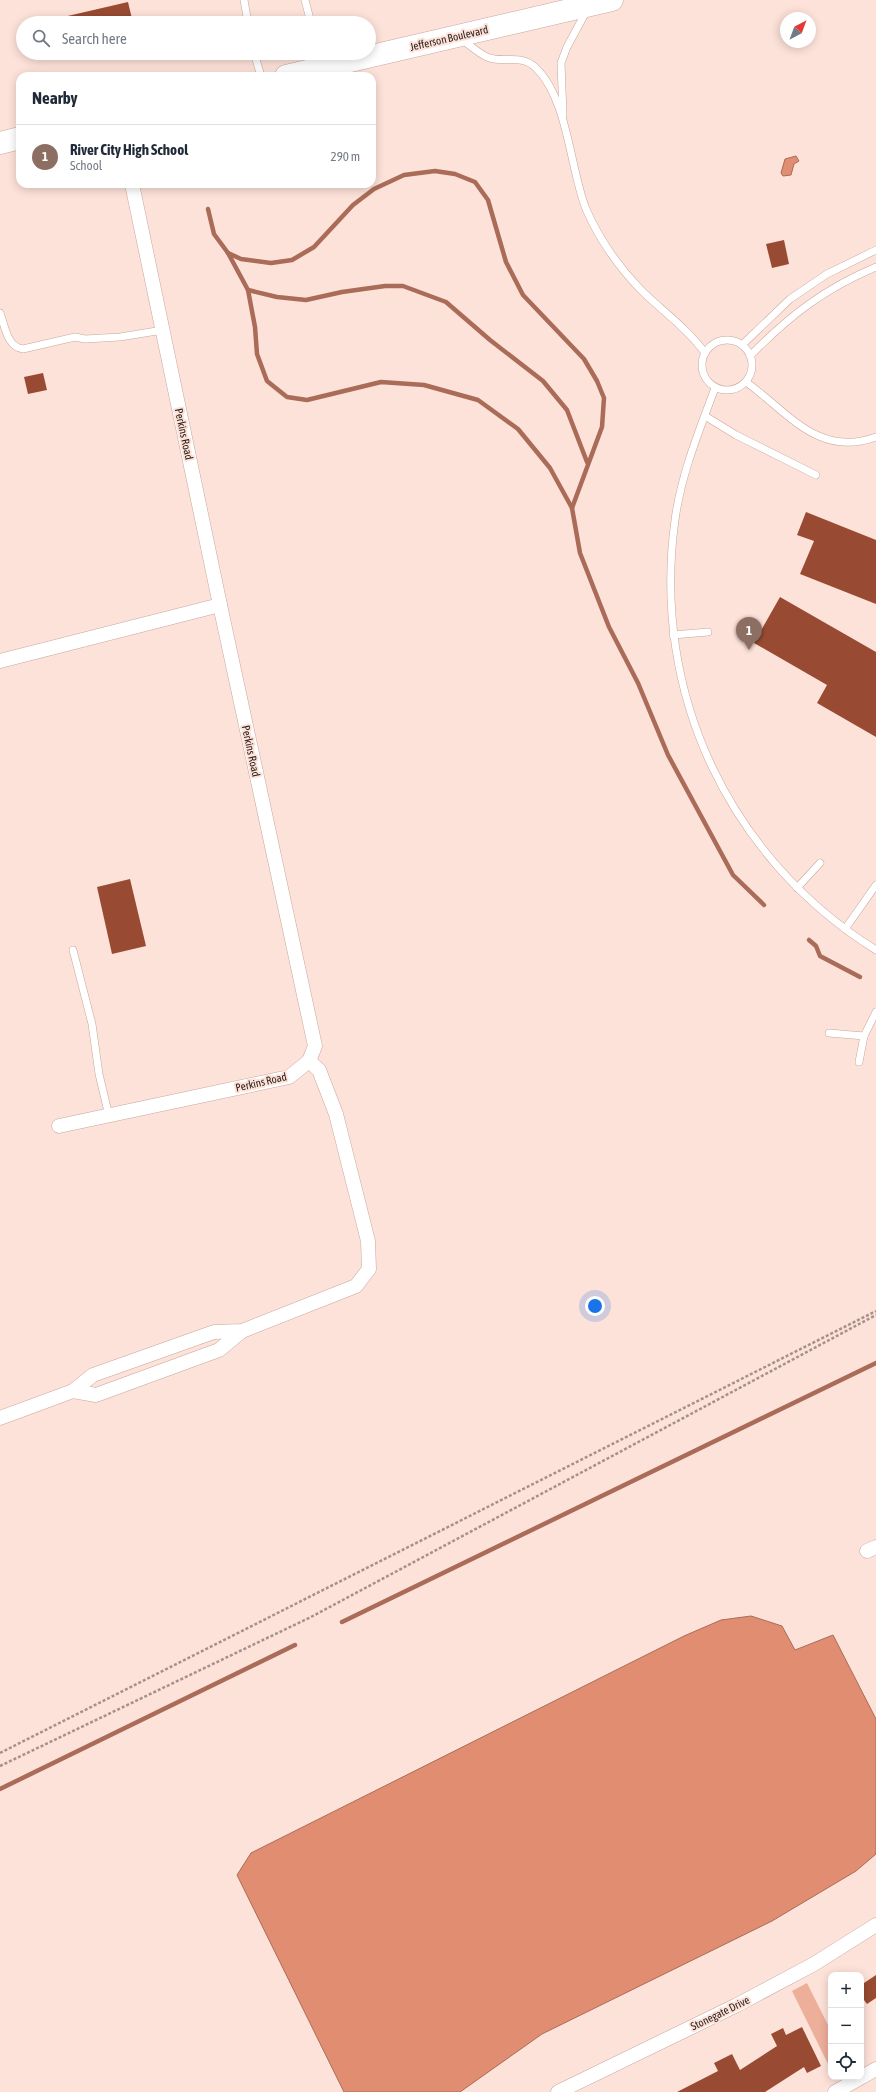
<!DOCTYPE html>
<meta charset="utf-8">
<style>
body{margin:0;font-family:"Asap Condensed",sans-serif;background:#f6f6f7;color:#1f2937}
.controls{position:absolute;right:12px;bottom:12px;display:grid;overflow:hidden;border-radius:8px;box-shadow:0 2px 10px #0003}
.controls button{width:36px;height:36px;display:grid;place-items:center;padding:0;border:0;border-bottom:1px solid #e0e1e3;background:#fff;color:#1f2937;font:20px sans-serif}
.compass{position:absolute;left:780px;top:12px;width:36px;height:36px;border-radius:50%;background:#fff;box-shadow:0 2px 10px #0003;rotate:41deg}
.you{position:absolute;left:595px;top:1306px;width:14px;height:14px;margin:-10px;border:3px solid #fff;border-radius:50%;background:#1a73e8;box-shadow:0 0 0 6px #1a73e833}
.badge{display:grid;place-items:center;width:26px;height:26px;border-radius:50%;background:#2e7772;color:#fff;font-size:13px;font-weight:700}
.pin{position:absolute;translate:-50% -33px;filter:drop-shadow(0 1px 2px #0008)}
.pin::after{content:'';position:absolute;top:21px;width:14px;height:12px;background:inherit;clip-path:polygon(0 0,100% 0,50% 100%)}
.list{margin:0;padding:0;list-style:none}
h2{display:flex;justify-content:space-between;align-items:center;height:52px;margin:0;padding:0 16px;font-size:17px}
h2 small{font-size:13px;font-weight:400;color:#747a83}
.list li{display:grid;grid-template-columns:26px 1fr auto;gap:12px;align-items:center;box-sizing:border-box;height:64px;padding:0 16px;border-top:1px solid #e0e1e3}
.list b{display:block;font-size:15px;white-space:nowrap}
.list p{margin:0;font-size:13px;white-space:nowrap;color:#747a83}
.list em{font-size:13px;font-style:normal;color:#747a83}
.icon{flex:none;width:22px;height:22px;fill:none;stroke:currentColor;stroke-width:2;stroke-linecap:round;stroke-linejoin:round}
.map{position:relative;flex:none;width:876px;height:2092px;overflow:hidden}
.search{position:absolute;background:#fff;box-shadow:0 2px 10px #0003;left:16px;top:16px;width:360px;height:44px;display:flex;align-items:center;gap:10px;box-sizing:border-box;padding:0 14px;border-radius:22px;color:#747a83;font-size:15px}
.panel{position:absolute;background:#fff;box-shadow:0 2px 10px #0003;left:16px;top:72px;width:360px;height:116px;border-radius:12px}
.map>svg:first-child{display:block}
.green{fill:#eeaf9a}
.water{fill:#e08d71;stroke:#aa6c58}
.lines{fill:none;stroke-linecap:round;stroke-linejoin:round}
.stream{stroke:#aa6c58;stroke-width:4.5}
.building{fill:#984b32}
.lane-casing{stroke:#c7a79c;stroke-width:8}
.street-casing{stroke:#c7a79c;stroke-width:15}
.primary-casing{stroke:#c7a79c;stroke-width:23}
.path{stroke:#a6918a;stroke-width:2.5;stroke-dasharray:3 2;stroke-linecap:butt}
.lane{stroke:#fff;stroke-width:7}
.street{stroke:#fff;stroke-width:14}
.primary{stroke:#fff;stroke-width:22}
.labels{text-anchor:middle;stroke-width:4;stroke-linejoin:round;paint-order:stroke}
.street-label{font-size:11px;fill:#2c201c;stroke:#fde2d9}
</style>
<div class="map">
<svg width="876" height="2092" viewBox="0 0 876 2092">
<rect width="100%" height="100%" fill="#fde2d9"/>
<!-- green -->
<polygon class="green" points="807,1983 831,2031 831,2070 792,1991"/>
<!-- water -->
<g class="water">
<polygon points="796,156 799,161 794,164 791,175 783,176 781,173 785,159"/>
<polygon points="751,1616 782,1626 795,1650 833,1635 876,1719 876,1854 856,1871 772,1921 542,2034 460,2092 344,2092 237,1875 251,1853 684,1636 721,1620"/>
</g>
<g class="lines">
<!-- stream -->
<g class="stream">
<polyline points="208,209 214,234 228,253 248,290 255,327 257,354 267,381 287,397 307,400 381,382 424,385 478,400 518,429 550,468 572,508 580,553 609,627 638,683 668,755 733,875 764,905"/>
<polyline points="228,253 241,259 271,263 292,260 314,247 353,205 374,189 404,175 435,171 455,174 475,182 488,200 506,262 523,295 584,359 597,381 604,398 602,427 572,508"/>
<polyline points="248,290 277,297 306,300 342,292 385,286 403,286 446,302 490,340 543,381 567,410 587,462"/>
<polyline points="809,940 816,946 820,956 860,977"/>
<polyline points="342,1622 876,1363"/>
<polyline points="0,1789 295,1645"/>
</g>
</g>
<!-- building -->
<g class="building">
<polygon points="128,2 133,23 60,23 59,18"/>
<polygon points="784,240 789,264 772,268 766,244"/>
<polygon points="43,373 47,390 28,394 24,377"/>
<polygon points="806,512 876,540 876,604 800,574 814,541 797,535"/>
<polygon points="780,597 876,652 876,737 817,703 827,685 754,643"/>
<polygon points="130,879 146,946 112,954 97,887"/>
<polygon points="876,1975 876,1998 867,2004 861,1996 861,1985"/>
<polygon points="802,2027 821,2066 807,2073 804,2067 765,2092 677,2092 718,2071 714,2063 732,2054 740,2070 777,2046 771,2034 783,2028 786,2035"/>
</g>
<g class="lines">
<defs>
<g id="lane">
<polyline points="244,0 248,23"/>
<polyline points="305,0 311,23"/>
<path d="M462,40C470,45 478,53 487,57C502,64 521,53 536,68C568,99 570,169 586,209C599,239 618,266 640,289C662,311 687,328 705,353"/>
<polyline points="254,53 261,76"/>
<polyline points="319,53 323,65"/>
<polyline points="563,115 561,63 567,47 587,10"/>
<path d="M0,313C5,326 7,347 23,349L75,337L85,339L120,337L163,330"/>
<circle cx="727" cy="365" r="25"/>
<polyline points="742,345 790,299 827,274 876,250"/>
<path d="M750,356C789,316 824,289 876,267"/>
<path d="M746,382C788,412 818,458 876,437"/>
<path d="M715,388C699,431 681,475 675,520C651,693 729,858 876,950"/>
<polyline points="705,416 736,435 816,475"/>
<polyline points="673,635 708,632"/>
<polyline points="797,888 820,863"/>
<polyline points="845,929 876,885"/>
<polyline points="73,950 92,1024 99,1074 109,1116"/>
<polyline points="829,1033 864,1036"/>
<polyline points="859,1062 864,1036 876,1012"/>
</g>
<g id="street">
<polyline points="0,661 220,605"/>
<polyline points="59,1126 289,1077 309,1061 315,1046 220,605 132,184"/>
<polyline points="73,1391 96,1395 219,1350 242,1331"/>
<polyline points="0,1418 73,1391 93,1375 214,1332 242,1331 356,1286 369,1269 368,1241 336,1114 319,1070 309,1061"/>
<polyline points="867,1551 876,1547"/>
<polyline points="558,2092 737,2005 814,1964 876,1925"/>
<polyline points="835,2092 876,2069"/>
</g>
<g id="primary">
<polyline points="286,76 612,0"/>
<polyline points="0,143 20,138"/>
</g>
</defs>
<!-- lane casing -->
<use href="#lane" class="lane-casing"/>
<!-- street casing -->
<use href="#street" class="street-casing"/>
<!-- primary casing -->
<use href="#primary" class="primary-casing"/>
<!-- path -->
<g class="path">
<polyline points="0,1753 876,1311"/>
<polyline points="0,1766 311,1617 876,1315"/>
</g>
<!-- lane -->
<use href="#lane" class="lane"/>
<!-- street -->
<use href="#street" class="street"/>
<!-- primary -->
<use href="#primary" class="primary"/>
</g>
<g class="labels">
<!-- street labels -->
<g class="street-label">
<text transform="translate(449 38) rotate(-13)" y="4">Jefferson Boulevard</text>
<text transform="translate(184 434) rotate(78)" y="4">Perkins Road</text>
<text transform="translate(251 751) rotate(78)" y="4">Perkins Road</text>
<text transform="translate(261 1082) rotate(-13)" y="4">Perkins Road</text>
<text transform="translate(720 2013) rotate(-26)" y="4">Stonegate Drive</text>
</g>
</g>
</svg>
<div class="controls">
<button>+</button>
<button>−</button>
<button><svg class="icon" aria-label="locate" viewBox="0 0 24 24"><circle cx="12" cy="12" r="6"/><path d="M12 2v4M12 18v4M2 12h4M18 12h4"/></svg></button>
</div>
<svg class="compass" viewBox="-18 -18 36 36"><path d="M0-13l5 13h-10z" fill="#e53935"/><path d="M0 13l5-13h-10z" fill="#747a83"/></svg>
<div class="you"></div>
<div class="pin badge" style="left:749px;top:650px;background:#8d6e63">1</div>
<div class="search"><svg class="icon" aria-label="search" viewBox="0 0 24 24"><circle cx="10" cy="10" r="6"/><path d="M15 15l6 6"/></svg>Search here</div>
<section class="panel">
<h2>Nearby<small></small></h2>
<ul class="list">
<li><span class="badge" style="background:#8d6e63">1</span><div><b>River City High School</b><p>School</p></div><em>290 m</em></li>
</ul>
</section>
</div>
